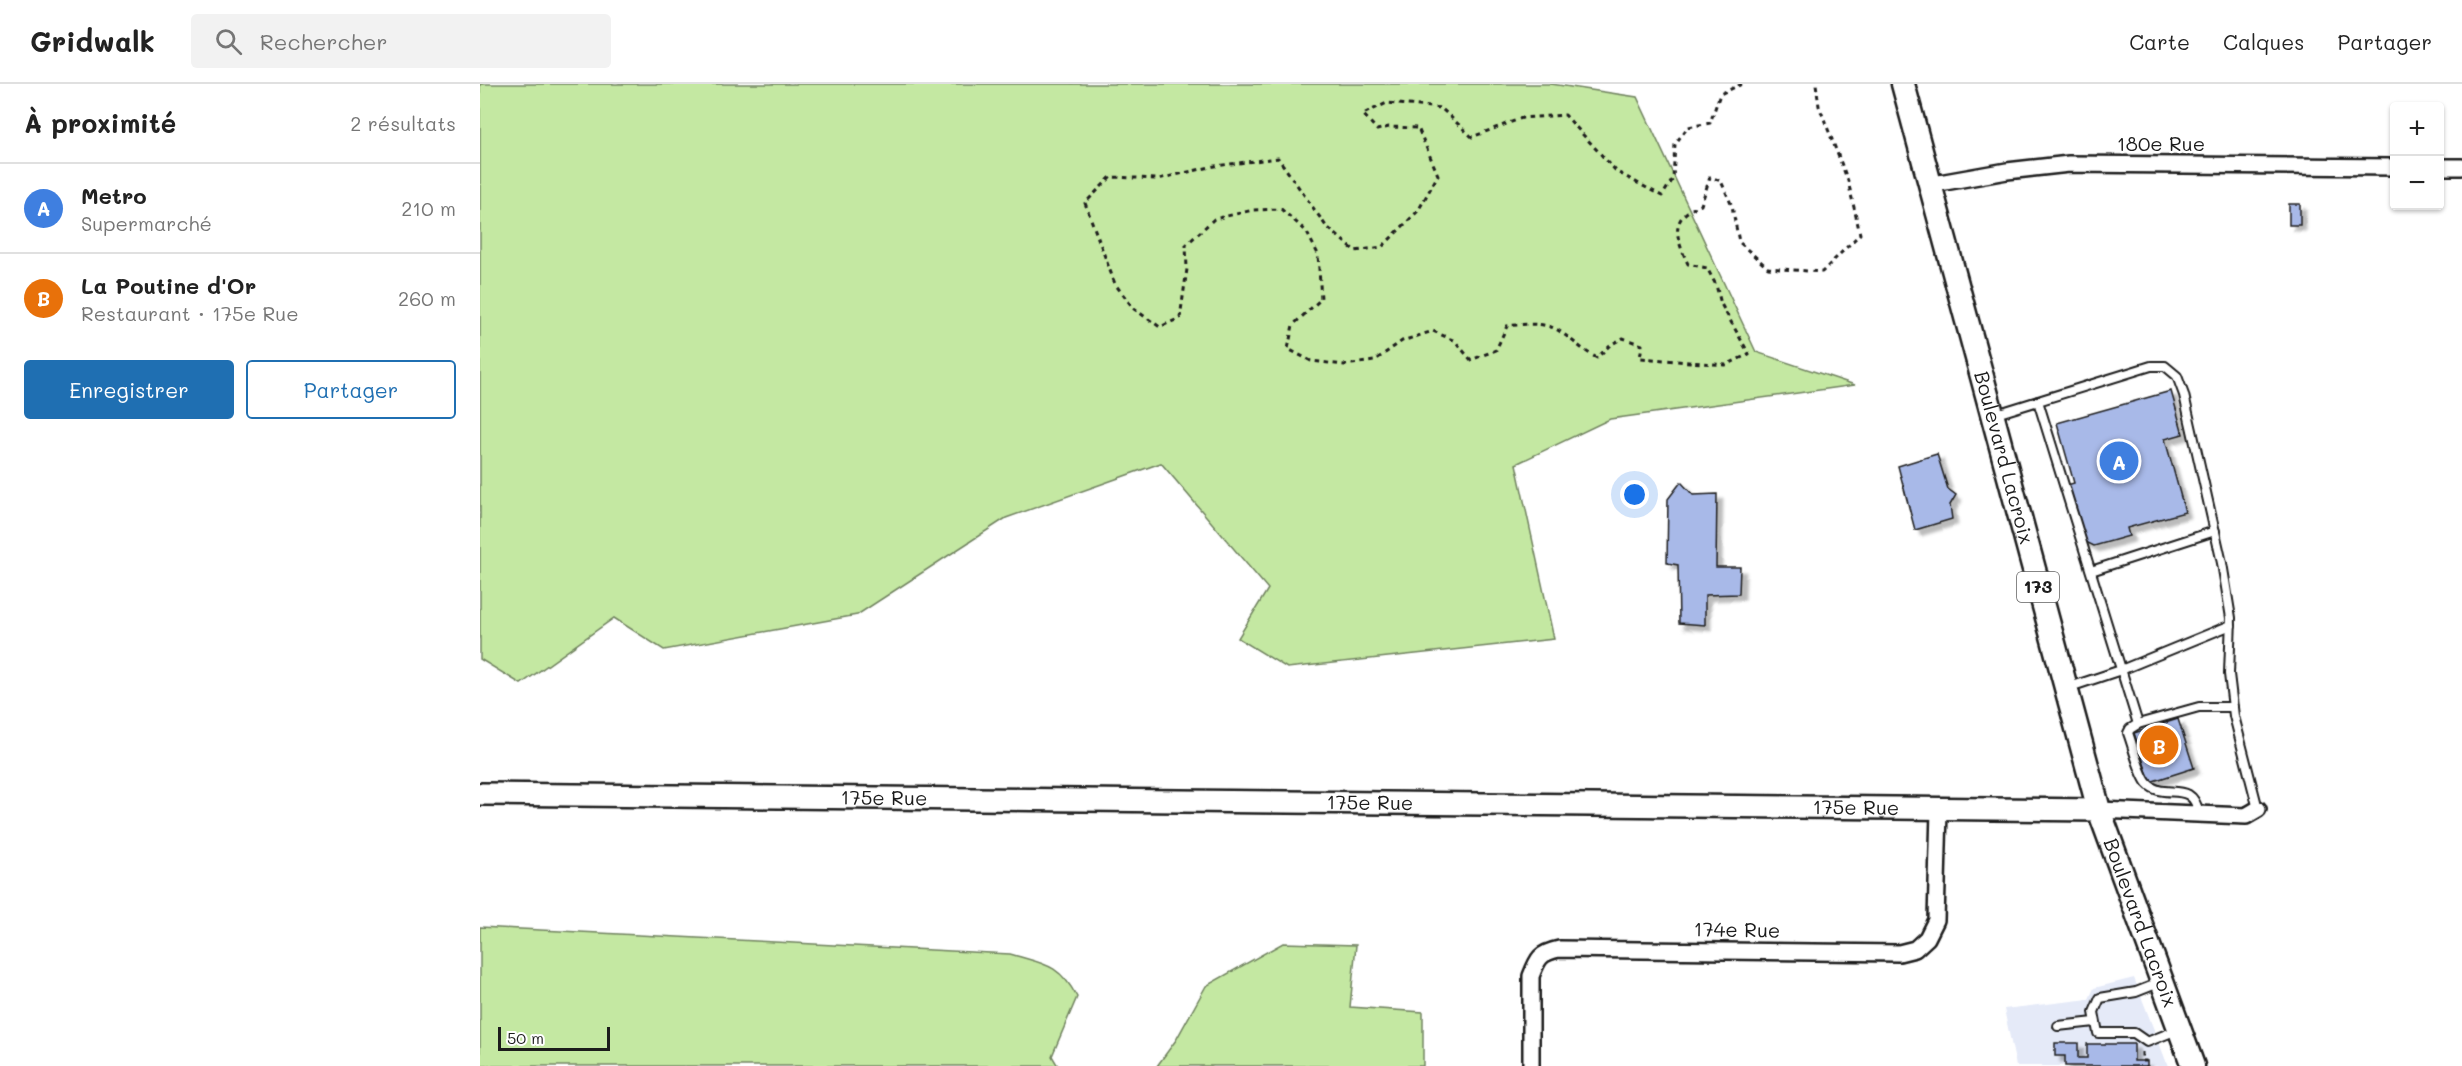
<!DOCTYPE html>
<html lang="fr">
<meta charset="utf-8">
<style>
body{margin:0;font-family:Mali,sans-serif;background:#f2f2f2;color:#222}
.controls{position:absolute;right:18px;top:18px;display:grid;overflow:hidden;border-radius:6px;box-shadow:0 2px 4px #0004}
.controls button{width:54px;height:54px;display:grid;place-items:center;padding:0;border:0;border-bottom:2px solid #e0e0e0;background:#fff;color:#222;font:30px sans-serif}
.scale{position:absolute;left:18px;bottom:15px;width:112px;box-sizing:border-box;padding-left:6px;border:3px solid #1c1c1c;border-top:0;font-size:16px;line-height:21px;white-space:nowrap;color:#1c1c1c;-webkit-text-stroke:4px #fff;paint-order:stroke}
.you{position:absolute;left:1155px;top:411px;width:21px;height:21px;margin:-15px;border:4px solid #fff;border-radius:50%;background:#1a73e8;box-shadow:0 0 0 9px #1a73e833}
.badge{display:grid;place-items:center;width:39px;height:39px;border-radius:50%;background:#1f6fb2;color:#fff;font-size:20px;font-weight:700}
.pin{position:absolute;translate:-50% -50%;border:3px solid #fff;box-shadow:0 2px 6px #0006}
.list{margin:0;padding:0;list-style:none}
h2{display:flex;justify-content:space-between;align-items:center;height:78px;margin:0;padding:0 24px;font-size:26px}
h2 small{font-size:20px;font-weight:400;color:#767676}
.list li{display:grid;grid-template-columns:39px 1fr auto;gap:18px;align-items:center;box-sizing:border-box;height:90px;padding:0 24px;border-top:2px solid #e0e0e0}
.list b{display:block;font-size:22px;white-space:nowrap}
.list p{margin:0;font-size:20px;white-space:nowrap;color:#767676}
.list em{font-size:20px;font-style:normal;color:#767676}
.actions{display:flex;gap:12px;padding:18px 24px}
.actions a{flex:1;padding:14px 0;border:2px solid #1f6fb2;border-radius:6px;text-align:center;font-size:21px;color:#1f6fb2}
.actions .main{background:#1f6fb2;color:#fff}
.icon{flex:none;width:33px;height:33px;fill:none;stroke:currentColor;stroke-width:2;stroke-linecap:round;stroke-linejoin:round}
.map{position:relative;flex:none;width:1982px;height:982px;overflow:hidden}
header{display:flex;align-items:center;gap:36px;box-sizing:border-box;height:84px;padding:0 30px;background:#fff;border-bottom:2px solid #e0e0e0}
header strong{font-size:28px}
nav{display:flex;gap:33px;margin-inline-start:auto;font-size:21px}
.search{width:420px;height:54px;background:#f2f2f2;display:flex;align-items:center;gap:15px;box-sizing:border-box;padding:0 21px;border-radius:6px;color:#767676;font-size:22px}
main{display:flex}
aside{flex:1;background:#fff}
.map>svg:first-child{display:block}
.built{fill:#e5eaf8}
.green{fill:#c4e8a2;stroke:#70825f;stroke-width:1.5}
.building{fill:#a8b9e8;stroke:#1c1c1c;stroke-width:1.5;filter:url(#shadow)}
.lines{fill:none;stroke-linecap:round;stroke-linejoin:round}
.lane-casing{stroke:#1c1c1c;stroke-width:12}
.street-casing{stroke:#1c1c1c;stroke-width:20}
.secondary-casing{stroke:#1c1c1c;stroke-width:26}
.primary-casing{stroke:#1c1c1c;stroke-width:27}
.path{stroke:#1c1c1c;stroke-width:3;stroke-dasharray:4.5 4.5;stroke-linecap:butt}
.lane{stroke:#fff;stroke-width:8}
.street{stroke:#fff;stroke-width:15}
.secondary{stroke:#fff;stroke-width:21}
.primary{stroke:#fff;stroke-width:22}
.labels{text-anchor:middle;stroke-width:4.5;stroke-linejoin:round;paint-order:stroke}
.shield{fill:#fff;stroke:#606060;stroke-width:1.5}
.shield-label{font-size:18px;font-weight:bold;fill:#1c1c1c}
.street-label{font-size:20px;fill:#1c1c1c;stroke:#fff}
</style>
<header>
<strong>Gridwalk</strong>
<div class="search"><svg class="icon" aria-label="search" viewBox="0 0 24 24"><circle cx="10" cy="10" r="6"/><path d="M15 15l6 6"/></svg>Rechercher</div>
<nav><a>Carte</a><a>Calques</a><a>Partager</a></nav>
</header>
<main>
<aside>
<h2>À proximité<small>2 résultats</small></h2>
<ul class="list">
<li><span class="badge" style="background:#3f7fe0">A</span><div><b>Metro</b><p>Supermarché</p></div><em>210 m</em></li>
<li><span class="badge" style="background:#e8710a">B</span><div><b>La Poutine d'Or</b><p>Restaurant · 175e Rue</p></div><em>260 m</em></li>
</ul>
<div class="actions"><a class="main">Enregistrer</a><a>Partager</a></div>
</aside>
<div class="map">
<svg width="1982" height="982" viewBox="0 0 1982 982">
<defs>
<filter id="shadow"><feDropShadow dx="5.5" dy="5.5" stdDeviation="1.5" flood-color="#0004"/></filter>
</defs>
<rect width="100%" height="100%" fill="#fff"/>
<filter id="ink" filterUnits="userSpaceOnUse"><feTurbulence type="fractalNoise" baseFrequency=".0167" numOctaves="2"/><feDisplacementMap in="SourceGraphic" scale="12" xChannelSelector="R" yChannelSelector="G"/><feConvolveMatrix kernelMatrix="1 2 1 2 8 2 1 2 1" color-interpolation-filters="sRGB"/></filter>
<g filter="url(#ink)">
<!-- built -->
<polygon class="built" points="1654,894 1688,982 1536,982 1524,925 1609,915 1614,904"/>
<!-- green -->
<g class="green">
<polygon points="0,0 1071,0 1157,13 1276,268 1375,301 1130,335 1036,380 1074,555 807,584 758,554 788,505 681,379 526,434 377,531 184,566 134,534 41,600 0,575"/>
<path d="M0,843L530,870C563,880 579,879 597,913L572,972L578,982H0Z"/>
<polygon points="803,859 876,861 870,923 943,928 943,982 677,982 696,956 726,902"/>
</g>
<!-- building -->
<g class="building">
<rect x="1809" y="120" width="11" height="21"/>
<polygon points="1691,307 1703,350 1685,355 1705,428 1647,444 1649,452 1614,462 1602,456 1587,401 1594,399 1577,339"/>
<polygon points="1457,370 1468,405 1476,411 1470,421 1472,435 1435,446 1418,382"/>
<polygon points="1201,398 1213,411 1237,410 1236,483 1260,483 1259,510 1225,511 1225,541 1199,539 1198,481 1187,479 1188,415"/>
<polygon points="1698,635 1714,684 1670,698 1654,649"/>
<polygon points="1575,959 1598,959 1598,974 1607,974 1607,960 1654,960 1654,977 1667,977 1667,982 1585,982 1585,972 1575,972"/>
</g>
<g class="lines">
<defs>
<g id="lane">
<path d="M1558,317L1658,640L1650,645L1648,649C1653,662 1659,689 1667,699C1684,718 1712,693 1719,730"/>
<polyline points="1513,331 1671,282 1685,282 1697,292 1704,311 1742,479 1751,534 1749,590 1754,632 1778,725"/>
<polyline points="1611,487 1735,447"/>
<polyline points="1587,604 1641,586 1751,541"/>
<polyline points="1658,640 1719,623 1753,623"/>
<polyline points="1679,899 1656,908 1620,914 1614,928 1618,949 1654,949 1667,958 1697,946"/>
<polyline points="1578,942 1615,938"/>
</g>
<g id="street">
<polyline points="1960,83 1982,83"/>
<polyline points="1448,101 1527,87 1589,80 1914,83"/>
<polyline points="1619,726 1766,732 1778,725"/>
<path d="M1051,982V892C1058,874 1060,869 1079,865L1419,869L1435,865L1447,854L1456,836L1459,726"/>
</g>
<g id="secondary">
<path id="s1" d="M0,710L1619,726"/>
</g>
<g id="primary">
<path id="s2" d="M1423,0L1619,726L1713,982"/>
</g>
</defs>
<!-- lane casing -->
<use href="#lane" class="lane-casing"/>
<!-- street casing -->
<use href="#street" class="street-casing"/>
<!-- secondary casing -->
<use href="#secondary" class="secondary-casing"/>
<!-- primary casing -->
<use href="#primary" class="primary-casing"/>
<!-- path -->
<g class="path">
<path d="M1262,0L1240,10L1230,39L1208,43L1195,60L1193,95L1182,112L1137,88L1085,31L1042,34L992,53L961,24L907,19L883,30L897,46L909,43L938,44L958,91L938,127L902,163L875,167L846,142L798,74L735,82L678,95L631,93L605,119L635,200L654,225L680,243L700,234L707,185L706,161L734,135L773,126L801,125L826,147L838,170L841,215L813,241L808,265L831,277L865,281L894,277L922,257L953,247L975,257L991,276L1016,266L1027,242C1045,240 1067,237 1082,249C1095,258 1102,266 1117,274L1130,261L1143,254L1162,261L1160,274L1246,281L1269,270L1241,220L1236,201L1227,184L1208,180C1196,154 1188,133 1221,121L1230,93L1241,97L1252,122L1259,158L1288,184L1342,188L1380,150L1368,97L1339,22L1336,0"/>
<polyline points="1662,968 1662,977 1667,977 1667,982"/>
</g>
<!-- lane -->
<use href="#lane" class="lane"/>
<!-- street -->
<use href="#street" class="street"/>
<!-- secondary -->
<use href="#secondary" class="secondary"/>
<!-- primary -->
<use href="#primary" class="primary"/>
</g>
</g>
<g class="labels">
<!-- shield labels -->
<rect class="shield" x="1537" y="488" width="42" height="30" rx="4.5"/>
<g class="shield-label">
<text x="1558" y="509">173</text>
</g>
<!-- street labels -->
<g class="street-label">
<text x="1681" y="67">180e Rue</text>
<text dy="7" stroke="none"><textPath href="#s2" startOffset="387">Boulevard Lacroix</textPath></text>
<text dy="7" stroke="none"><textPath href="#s1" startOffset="404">175e Rue</textPath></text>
<text dy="7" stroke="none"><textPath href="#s1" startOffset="890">175e Rue</textPath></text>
<text dy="7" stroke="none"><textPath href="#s1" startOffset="1376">175e Rue</textPath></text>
<text dy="7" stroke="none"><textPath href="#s2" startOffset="872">Boulevard Lacroix</textPath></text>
<text transform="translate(1257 846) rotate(1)" y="7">174e Rue</text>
</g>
</g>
</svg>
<div class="controls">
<button>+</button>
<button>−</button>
</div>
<div class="scale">50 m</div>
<div class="you"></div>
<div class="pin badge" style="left:1639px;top:377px;background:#3f7fe0">A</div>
<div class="pin badge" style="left:1679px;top:661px;background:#e8710a">B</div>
</div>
</main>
